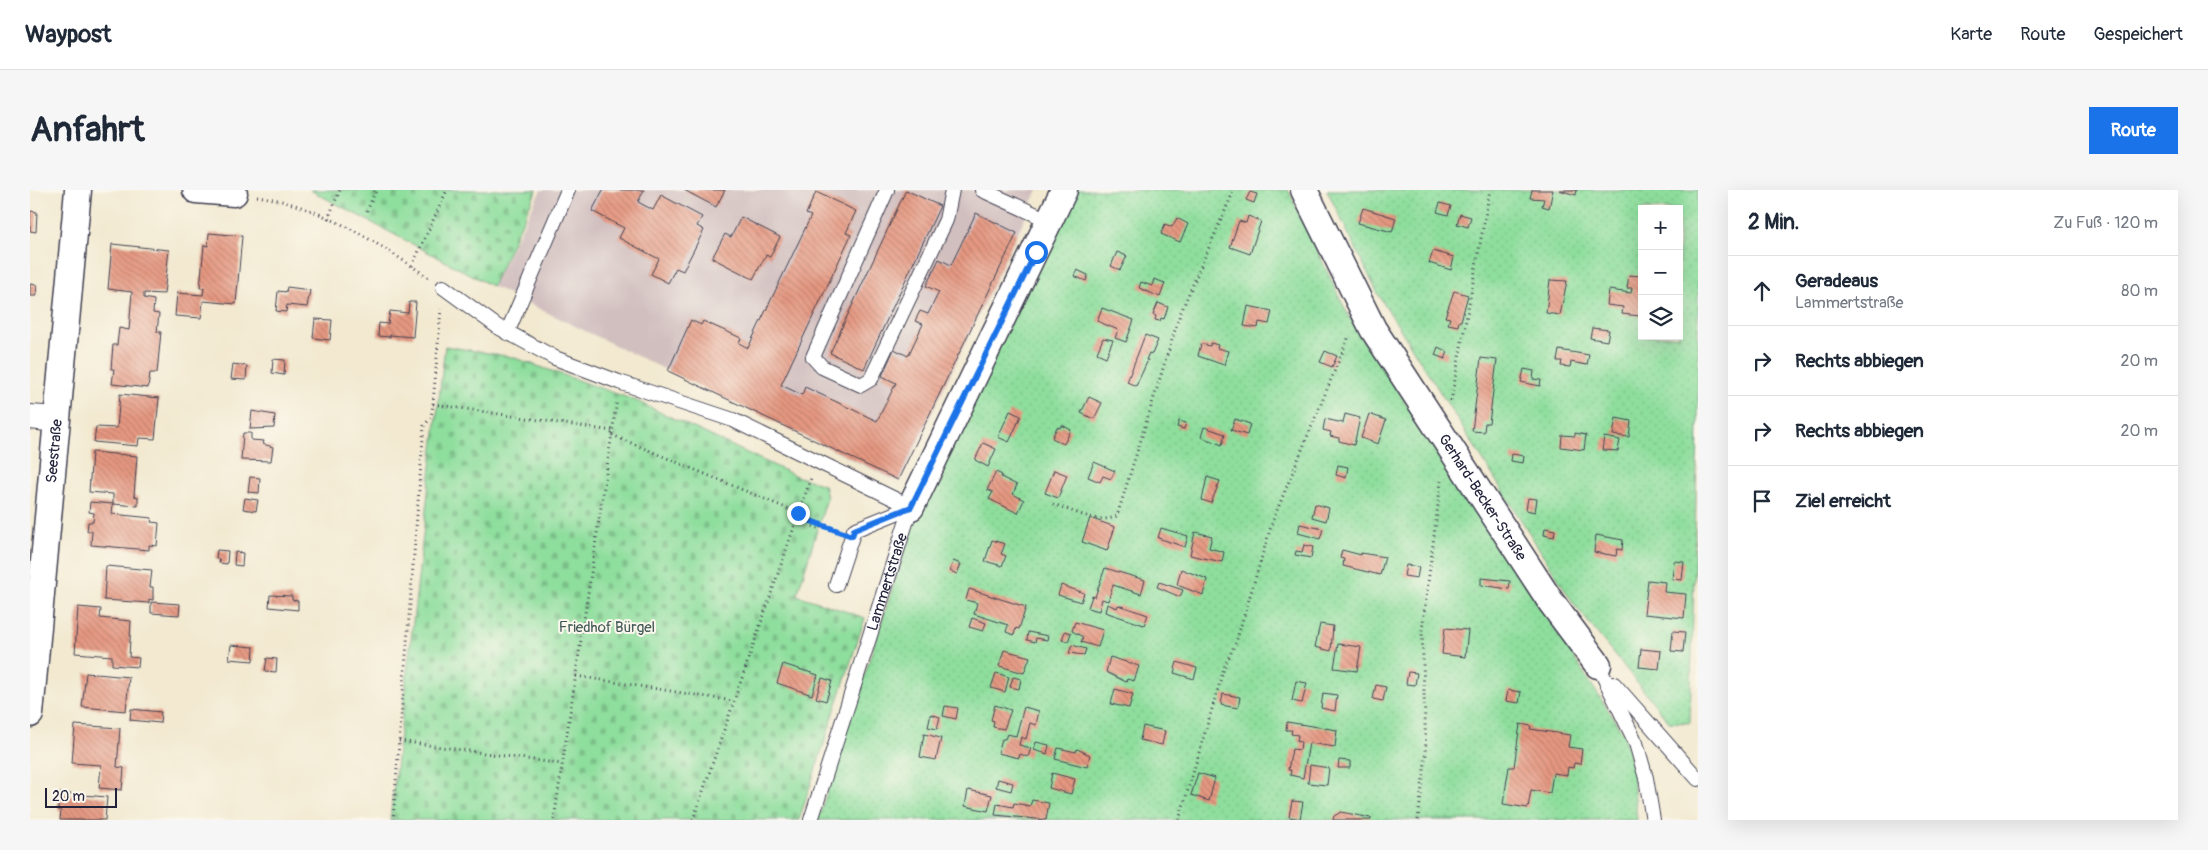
<!DOCTYPE html>
<html lang="de">
<meta charset="utf-8">
<style>
body{margin:0;font-family:Pangolin,sans-serif;background:#f6f6f7;color:#1f2937}
.controls{position:absolute;right:15px;top:15px;display:grid;overflow:hidden;border-radius:0px;box-shadow:0 5px 20px #0002}
.controls button{width:45px;height:45px;display:grid;place-items:center;padding:0;border:0;border-bottom:1px solid #e0e1e3;background:#fff;color:#1f2937;font:25px sans-serif}
.scale{position:absolute;left:15px;bottom:12px;width:72px;box-sizing:border-box;padding-left:5px;border:2px solid #22223b;border-top:0;font-size:14px;line-height:18px;white-space:nowrap;color:#22223b;-webkit-text-stroke:4px #fbf7ec;paint-order:stroke}
.stop{position:absolute;width:15px;height:15px;margin:-11px;border:4px solid #1a73e8;border-radius:50%;background:#fff}
.stop.end{background:#1a73e8;border-color:#fff;box-shadow:0 1px 5px #0008}
.list{margin:0;padding:0;list-style:none}
h2{display:flex;justify-content:space-between;align-items:center;height:65px;margin:0;padding:0 20px;font-size:21px}
h2 small{font-size:16px;font-weight:400;color:#747a83}
.list li{display:grid;grid-template-columns:32px 1fr auto;gap:15px;align-items:center;box-sizing:border-box;height:70px;padding:0 20px;border-top:1px solid #e0e1e3}
.list b{display:block;font-size:19px;white-space:nowrap}
.list p{margin:0;font-size:16px;white-space:nowrap;color:#747a83}
.list em{font-size:16px;font-style:normal;color:#747a83}
.icon{flex:none;width:28px;height:28px;fill:none;stroke:currentColor;stroke-width:2;stroke-linecap:round;stroke-linejoin:round}
.map{position:relative;flex:none;width:1668px;height:630px;overflow:hidden;border-radius:0px}
header{display:flex;align-items:center;gap:30px;box-sizing:border-box;height:70px;padding:0 25px;background:#fff;border-bottom:1px solid #e0e1e3}
header strong{font-size:24px}
nav{display:flex;gap:28px;margin-inline-start:auto;font-size:18px}
.intro{display:flex;align-items:center;justify-content:space-between;box-sizing:border-box;height:120px;padding:0 30px}
h1{margin:0;font-size:35px}
.button{padding:12px 22px;border-radius:0px;background:#1a73e8;color:#fff;font-size:18px;font-weight:700}
main{display:flex;gap:30px;padding:0 30px}
aside{flex:1;background:#fff;border-radius:0px;box-shadow:0 5px 20px #0002}
.map>svg:first-child{display:block}
.industrial{fill:#d1bfbf}
.cemetery{fill:url(#cemetery-stones);stroke:#58806c}
.park{fill:url(#park-dots);stroke:#58806c;fill-rule:evenodd}
.building{fill:url(#building-back-hatch)}
.lines{fill:none;stroke-linecap:round;stroke-linejoin:round}
.service-casing{stroke:#414051;stroke-width:16}
.minor-casing{stroke:#414051;stroke-width:29}
.path{stroke:#414051;stroke-width:3;stroke-dasharray:1 4;stroke-linecap:butt}
.service{stroke:#fff;stroke-width:14}
.minor{stroke:#fff;stroke-width:26}
.route{stroke:#1a73e8;stroke-width:6}
.labels{text-anchor:middle;stroke-width:4;stroke-linejoin:round;paint-order:stroke}
.street-label{font-size:15px;fill:#22223b;stroke:#fbf7ec}
.park-label{font-size:15px;fill:#425a58;stroke:#fbf7ec}
</style>
<header>
<strong>Waypost</strong>
<nav><a>Karte</a><a>Route</a><a>Gespeichert</a></nav>
</header>
<div class="intro"><h1>Anfahrt</h1><a class="button">Route</a></div>
<main>
<div class="map">
<svg width="1668" height="630" viewBox="0 0 1668 630">
<defs>
<pattern id="cemetery-stones" width="16" height="16" patternUnits="userSpaceOnUse" patternTransform="scale(1.25)"><rect width="16" height="16" fill="#8ede9d"/><path d="M2 7V4a2 2 0 0 1 4 0v3zM10 15v-3a2 2 0 0 1 4 0v3z" fill="#7abe88"/></pattern>
<pattern id="park-dots" width="8" height="8" patternUnits="userSpaceOnUse" patternTransform="scale(1.25)"><rect width="8" height="8" fill="#8ede9d"/><path d="M2 2h.1M6 6h.1" fill="none" stroke="#7abe88" stroke-width="1.8" stroke-linecap="round"/></pattern>
<pattern id="building-back-hatch" width="6" height="6" patternUnits="userSpaceOnUse" patternTransform="scale(1.25)"><rect width="6" height="6" fill="#e69881"/><path d="M-1 5l2 2M0 0l6 6M5-1l2 2" fill="none" stroke="#ba7c6b"/></pattern>
</defs>
<rect width="100%" height="100%" fill="#fbf7ec"/>
<filter id="ink" filterUnits="userSpaceOnUse"><feTurbulence type="fractalNoise" baseFrequency=".02" numOctaves="2"/><feDisplacementMap in="SourceGraphic" scale="10" xChannelSelector="R" yChannelSelector="G"/><feConvolveMatrix kernelMatrix="1 2 1 2 8 2 1 2 1" color-interpolation-filters="sRGB"/></filter>
<filter id="wash" filterUnits="userSpaceOnUse"><feTurbulence type="fractalNoise" baseFrequency=".0096" numOctaves="4" result="noise"/><feDisplacementMap in="SourceGraphic" scale="20" xChannelSelector="R" yChannelSelector="G"/><feGaussianBlur stdDeviation="1.12" result="paint"/><feColorMatrix in="noise" values="0 0 0 0 0 0 0 0 0 0 0 0 0 0 0 0 0 1.4 0 .05"/><feComposite in="paint" operator="in"/></filter>
<g filter="url(#wash)">
<rect width="100%" height="100%" fill="#f2e9d0"/>
<!-- industrial -->
<polygon class="industrial" points="511,0 1008,0 869,292 462,96"/>
<!-- cemetery -->
<g class="cemetery">
<polygon points="280,0 507,0 462,96"/>
<polygon points="415,156 482,167 604,210 766,286 794,295 797,308 767,405 835,428 769,630 360,630"/>
</g>
<!-- park -->
<g class="park">
<polygon points="1044,0 1258,0 1318,125 1594,544 1602,578 1607,630 788,630 883,334"/>
<path d="M1297,0H1668V232L1660,533L1639,532L1546,417L1348,104ZM1612,19H1649V146H1612Z"/>
</g>
<g id="blocks">
<!-- building -->
<g class="building">
<polygon points="573,0 614,0 608,12 623,20 631,5 672,27 667,36 674,40 653,81 646,78 638,93 621,84 629,69 589,48 594,38 562,21"/>
<polygon points="654,0 695,0 686,17"/>
<polygon points="876,0 910,16 834,179 800,163"/>
<polygon points="1502,0 1523,0 1519,18 1512,16 1514,9 1500,8"/>
<polygon points="1529,0 1547,0 1546,5"/>
<polygon points="786,2 826,21 816,43 821,45 751,195 772,205 775,197 847,231 866,193 852,186 864,159 878,166 893,134 885,131 890,121 898,124 909,102 896,96 909,69 921,75 946,23 987,43 868,290 638,181 661,130 671,135 673,131 711,148 709,153 718,158 781,26 776,24"/>
<polygon points="1220,2 1227,4 1224,13 1216,10"/>
<polygon points="1410,13 1421,16 1418,25 1407,22"/>
<polygon points="1333,18 1366,28 1362,42 1328,33"/>
<polygon points="0,21 7,22 6,42 0,41"/>
<polygon points="1430,24 1441,27 1438,37 1427,34"/>
<polygon points="1218,26 1231,31 1220,64 1200,57 1209,31 1216,33"/>
<polygon points="711,27 750,47 740,67 736,65 723,89 682,68 695,44 701,47"/>
<polygon points="1147,28 1158,34 1150,52 1131,44 1135,34 1142,37"/>
<polygon points="179,43 212,46 206,114 173,111 171,128 145,126 147,103 173,105 174,98 170,98 174,55 178,56"/>
<polygon points="82,54 139,60 134,104 114,103 114,108 124,110 123,123 129,124 127,142 131,142 127,183 120,183 118,198 82,194 84,179 81,179 83,155 87,155 89,138 99,140 102,102 78,99"/>
<polygon points="1403,61 1424,67 1421,80 1399,73"/>
<polygon points="1087,62 1097,66 1090,80 1081,76"/>
<polygon points="1047,80 1058,85 1056,91 1044,86"/>
<polygon points="1599,85 1612,86 1610,126 1592,124 1593,117 1577,115 1579,100 1601,103 1602,98 1597,98"/>
<polygon points="1124,89 1135,93 1130,107 1109,98 1111,92 1122,96"/>
<polygon points="1520,90 1537,91 1530,125 1516,123"/>
<polygon points="0,94 7,95 6,106 0,106"/>
<polygon points="257,97 280,100 277,117 257,115 256,122 246,121 248,101 256,102"/>
<polygon points="1424,101 1438,105 1431,131 1429,131 1428,136 1418,134 1420,128 1415,127"/>
<polygon points="379,112 386,112 383,147 360,145 360,147 348,146 349,133 358,134 360,121 378,123"/>
<polygon points="1128,113 1138,117 1134,129 1131,128 1130,131 1125,130 1126,126 1123,125"/>
<polygon points="1218,116 1242,121 1239,134 1229,132 1228,138 1214,136"/>
<polygon points="1072,118 1104,130 1096,152 1085,148 1088,140 1067,131"/>
<polygon points="285,129 302,130 300,150 283,148"/>
<polygon points="1562,138 1579,140 1577,151 1560,148"/>
<polygon points="1115,145 1128,150 1122,164 1119,163 1116,170 1118,170 1106,196 1097,192"/>
<polygon points="1073,148 1083,150 1076,167 1067,163"/>
<polygon points="1181,153 1188,155 1187,158 1198,161 1194,175 1168,166 1171,154 1180,156"/>
<polygon points="1408,157 1418,162 1415,169 1405,165"/>
<polygon points="1529,160 1559,165 1557,175 1541,172 1540,177 1531,176 1532,171 1527,171"/>
<polygon points="1295,161 1307,166 1302,177 1290,172"/>
<polygon points="1451,168 1467,170 1459,233 1455,233 1454,242 1442,241"/>
<polygon points="243,169 255,170 254,185 242,183"/>
<polygon points="203,174 217,176 216,190 201,189"/>
<polygon points="1494,179 1504,181 1503,189 1511,190 1510,196 1491,192"/>
<polygon points="90,204 129,208 125,249 109,248 108,256 64,252 66,237 87,238"/>
<polygon points="1059,207 1072,213 1064,229 1051,223"/>
<polygon points="222,221 245,225 244,238 220,239"/>
<polygon points="980,221 991,226 979,252 968,247"/>
<polygon points="1315,224 1330,228 1324,255 1309,251 1309,248 1300,246 1301,242 1293,240 1295,229 1313,233"/>
<polygon points="1339,224 1356,230 1348,254 1331,248"/>
<polygon points="1586,228 1601,231 1599,247 1583,245"/>
<polygon points="1205,229 1220,234 1217,245 1201,240"/>
<polygon points="1149,231 1156,233 1154,239 1147,237"/>
<polygon points="1032,235 1041,240 1034,254 1022,248 1027,237 1030,238"/>
<polygon points="1174,237 1195,244 1192,255 1171,247"/>
<polygon points="213,243 221,243 221,250 234,251 233,254 243,257 241,271 211,270"/>
<polygon points="1545,243 1556,245 1554,260 1531,257 1532,245 1545,246"/>
<polygon points="1574,247 1590,250 1588,261 1572,260"/>
<polygon points="953,253 966,259 958,277 945,270"/>
<polygon points="62,262 107,266 104,306 108,307 108,316 83,314 83,304 59,302"/>
<polygon points="1482,264 1494,266 1493,273 1481,271"/>
<polygon points="1064,272 1085,281 1081,289 1073,286 1070,292 1058,287"/>
<polygon points="1308,275 1318,277 1316,288 1306,285"/>
<polygon points="1024,280 1037,285 1028,308 1015,303"/>
<polygon points="966,282 972,285 971,287 987,295 983,304 994,310 988,323 959,309 963,302 957,300"/>
<polygon points="220,287 230,288 229,303 218,302"/>
<polygon points="1177,287 1190,291 1181,313 1172,310"/>
<polygon points="215,308 228,310 226,321 213,319"/>
<polygon points="1498,308 1507,309 1505,322 1496,320"/>
<polygon points="60,312 83,314 82,324 122,328 121,332 129,333 127,356 119,355 119,360 61,355 62,341 57,341 58,332 63,332 64,323 59,322"/>
<polygon points="1285,314 1299,318 1296,331 1282,327"/>
<polygon points="1060,328 1085,337 1077,361 1052,352"/>
<polygon points="1270,334 1293,339 1290,349 1268,343"/>
<polygon points="1131,338 1158,346 1155,357 1128,348"/>
<polygon points="1515,338 1525,340 1524,347 1514,345"/>
<polygon points="1165,342 1182,346 1179,358 1194,362 1192,372 1160,365"/>
<polygon points="1566,345 1593,350 1592,360 1587,359 1586,366 1564,362"/>
<polygon points="962,350 975,354 971,364 976,366 972,376 955,371"/>
<polygon points="1274,355 1283,357 1281,368 1265,365 1266,361 1272,362"/>
<polygon points="187,360 198,361 197,374 189,373 190,370 186,369"/>
<polygon points="1312,360 1331,365 1331,363 1355,367 1350,385 1313,376 1314,369 1310,368"/>
<polygon points="205,362 213,363 212,376 204,375"/>
<polygon points="923,371 931,374 927,384 920,381"/>
<polygon points="1644,371 1654,372 1652,390 1642,389"/>
<polygon points="1376,375 1389,377 1387,388 1374,386"/>
<polygon points="76,376 122,380 120,397 123,397 123,410 119,409 119,413 74,410"/>
<polygon points="1075,378 1115,390 1111,404 1083,395 1078,411 1072,409 1069,421 1058,418 1062,406 1065,407"/>
<polygon points="1151,379 1177,389 1173,405 1147,395"/>
<polygon points="1451,388 1480,391 1479,399 1451,395"/>
<polygon points="1618,390 1635,392 1634,402 1656,404 1654,428 1614,424"/>
<polygon points="1129,392 1153,400 1150,407 1127,397"/>
<polygon points="1031,395 1054,403 1051,412 1028,405"/>
<polygon points="939,399 996,417 989,439 986,438 984,445 976,442 978,435 944,424 947,413 936,410"/>
<polygon points="240,405 262,406 262,410 268,411 268,420 239,417"/>
<polygon points="121,412 150,414 149,425 121,423"/>
<polygon points="1077,414 1087,418 1088,415 1118,425 1114,435 1075,422"/>
<polygon points="48,417 71,419 70,428 101,431 99,467 109,468 108,477 82,475 82,466 45,463"/>
<polygon points="942,428 956,433 953,441 939,437"/>
<polygon points="1045,432 1073,440 1068,457 1051,452 1053,447 1042,441"/>
<polygon points="1290,434 1303,436 1301,461 1285,457"/>
<polygon points="1415,438 1438,440 1435,467 1412,464"/>
<polygon points="1035,441 1041,443 1038,452 1032,450"/>
<polygon points="1643,441 1655,442 1653,462 1641,461"/>
<polygon points="998,442 1018,446 1017,450 1006,448 1005,452 997,450"/>
<polygon points="1308,454 1331,457 1327,481 1304,478"/>
<polygon points="201,455 224,457 223,471 199,469"/>
<polygon points="1042,455 1056,459 1054,465 1039,463"/>
<polygon points="1611,459 1631,461 1629,479 1609,477"/>
<polygon points="974,460 1000,467 994,483 969,476"/>
<polygon points="1080,467 1109,476 1104,491 1097,489 1096,492 1076,482"/>
<polygon points="237,468 247,469 246,482 235,481"/>
<polygon points="1147,472 1167,478 1164,489 1144,483"/>
<polygon points="753,474 788,485 782,505 747,493"/>
<polygon points="1378,482 1387,483 1385,495 1376,494"/>
<polygon points="56,483 99,487 96,521 52,517"/>
<polygon points="966,483 979,487 975,502 961,498"/>
<polygon points="983,487 991,489 989,499 980,497"/>
<polygon points="792,488 802,491 796,511 786,508"/>
<polygon points="1266,491 1277,493 1272,513 1262,511"/>
<polygon points="1346,495 1356,497 1353,511 1343,509"/>
<polygon points="1085,499 1103,504 1099,518 1081,514"/>
<polygon points="1478,500 1491,502 1489,513 1476,511"/>
<polygon points="1293,503 1307,505 1305,521 1291,518"/>
<polygon points="1193,504 1210,507 1208,518 1191,515"/>
<polygon points="965,515 981,520 974,539 963,537 964,531 961,530"/>
<polygon points="915,516 928,518 926,529 913,526"/>
<polygon points="994,517 1009,521 1006,535 1000,533 996,549 991,547 989,555 1001,558 998,567 990,564 989,568 968,563 972,549 975,549 977,544 986,546"/>
<polygon points="101,519 131,522 130,533 100,530"/>
<polygon points="901,524 910,527 907,539 898,537"/>
<polygon points="1257,532 1307,540 1305,557 1279,553 1273,588 1260,585 1261,580 1258,580 1262,559 1270,560 1271,552 1267,551 1268,545 1261,544 1262,540 1256,540"/>
<polygon points="1490,534 1501,536 1500,539 1540,545 1538,557 1552,559 1550,574 1544,573 1543,578 1538,577 1537,585 1523,583 1520,603 1501,600 1498,618 1473,614 1479,577 1484,577"/>
<polygon points="45,535 90,538 87,577 94,578 92,600 69,598 71,575 42,573"/>
<polygon points="1113,536 1135,541 1132,555 1110,550"/>
<polygon points="894,544 911,548 906,570 890,567"/>
<polygon points="1006,552 1019,555 1017,564 1004,560"/>
<polygon points="1028,558 1046,562 1047,559 1060,565 1057,577 1025,569"/>
<polygon points="1309,570 1320,571 1320,578 1308,578"/>
<polygon points="1280,575 1299,578 1297,595 1278,593"/>
<polygon points="1022,583 1045,589 1041,604 1019,598"/>
<polygon points="1168,583 1185,588 1179,611 1161,605"/>
<polygon points="968,589 983,593 981,601 966,597"/>
<polygon points="938,600 962,605 958,621 935,616"/>
<polygon points="29,603 77,607 75,630 30,630 31,620 28,620"/>
<polygon points="1002,610 1019,613 1016,630 965,625 967,614 983,617 984,613 1000,616"/>
<polygon points="1262,611 1273,612 1270,629 1259,627"/>
<polygon points="1311,622 1341,628 1341,630 1303,630 1304,626"/>
</g>
</g>
</g>
<g filter="url(#ink)">
<use href="#blocks" fill-opacity="0" stroke="#414051" stroke-width="1"/>
<g class="lines">
<defs>
<g id="service">
<polyline points="857,0 783,167 792,177 831,195 841,189 916,30 922,0"/>
<polyline points="952,0 1020,31"/>
<polyline points="413,97 468,137 525,168 589,192 703,230 881,317"/>
<polyline points="477,143 538,0"/>
<polyline points="0,222 27,224"/>
<polyline points="0,232 26,235"/>
<polyline points="806,395 824,340 881,317"/>
<polyline points="1568,475 1606,553 1616,588 1623,630"/>
<polyline points="1584,494 1668,589"/>
<path id="s1" d="M781,630L881,317"/>
</g>
<g id="minor">
<polyline points="166,0 204,3"/>
<path id="s2" d="M1274,0L1343,139L1521,412L1568,475"/>
<polyline points="881,317 1034,0"/>
<path id="s3" d="M0,524L48,0"/>
</g>
</defs>
<!-- service casing -->
<use href="#service" class="service-casing"/>
<!-- minor casing -->
<use href="#minor" class="minor-casing"/>
<!-- path -->
<g class="path">
<path d="M227,6C289,15 349,53 399,88"/>
<polyline points="337,21 346,0"/>
<polyline points="298,29 310,0"/>
<polyline points="382,76 417,0"/>
<polyline points="1421,211 1460,0"/>
<polyline points="403,214 582,241"/>
<polyline points="582,245 768,323"/>
<path d="M1023,314C1041,320 1069,335 1087,326L1150,124L1204,0"/>
<polyline points="767,326 805,339"/>
<polyline points="783,332 782,336 791,339 793,335"/>
<polyline points="546,486 703,511"/>
<polyline points="369,551 532,574"/>
<polyline points="363,630 394,236 401,227 403,214 411,119"/>
<polyline points="524,630 587,210"/>
<polyline points="663,630 781,288"/>
<polyline points="1149,630 1195,475 1206,452 1243,330 1319,146"/>
<polyline points="1388,630 1396,564 1392,440 1411,291"/>
</g>
<!-- service -->
<use href="#service" class="service"/>
<!-- minor -->
<use href="#minor" class="minor"/>
</g>
</g>
<g class="lines" filter="url(#ink)">
<!-- route -->
<polyline class="route" points="768,323 767,326 822,346 824,340 881,317 1006,62"/>
</g>
<g class="labels">
<!-- street labels -->
<g class="street-label">
<text dy="5" stroke="none"><textPath href="#s3" startOffset="264">Seestraße</textPath></text>
<text dy="5" stroke="none"><textPath href="#s2" startOffset="356">Gerhard-Becker-Straße</textPath></text>
<text dy="5" stroke="none"><textPath href="#s1" startOffset="250">Lammertstraße</textPath></text>
</g>
<!-- park labels -->
<g class="park-label">
<text x="577" y="442">Friedhof Bürgel</text>
</g>
</g>
</svg>
<div class="controls">
<button>+</button>
<button>−</button>
<button><svg class="icon" aria-label="layers" viewBox="0 0 24 24"><path d="M12 4l9 5-9 5-9-5zM3 14l9 5 9-5"/></svg></button>
</div>
<div class="scale">20 m</div>
<div class="stop" style="left:1006px;top:62px"></div>
<div class="stop end" style="left:768px;top:323px"></div>
</div>
<aside>
<h2>2 Min.<small>Zu Fuß · 120 m</small></h2>
<ul class="list">
<li><svg class="icon" aria-label="ahead" viewBox="0 0 24 24"><path d="M12 20V5M6 11l6-6 6 6"/></svg><div><b>Geradeaus</b><p>Lammertstraße</p></div><em>80 m</em></li>
<li><svg class="icon" aria-label="right" viewBox="0 0 24 24"><path d="M7 20v-9h11M14 6l5 5-5 5"/></svg><div><b>Rechts abbiegen</b></div><em>20 m</em></li>
<li><svg class="icon" aria-label="right" viewBox="0 0 24 24"><path d="M7 20v-9h11M14 6l5 5-5 5"/></svg><div><b>Rechts abbiegen</b></div><em>20 m</em></li>
<li><svg class="icon" aria-label="arrive" viewBox="0 0 24 24"><path d="M6 21V4h12l-3 4 3 4H6"/></svg><div><b>Ziel erreicht</b></div></li>
</ul>
</aside>
</main>
